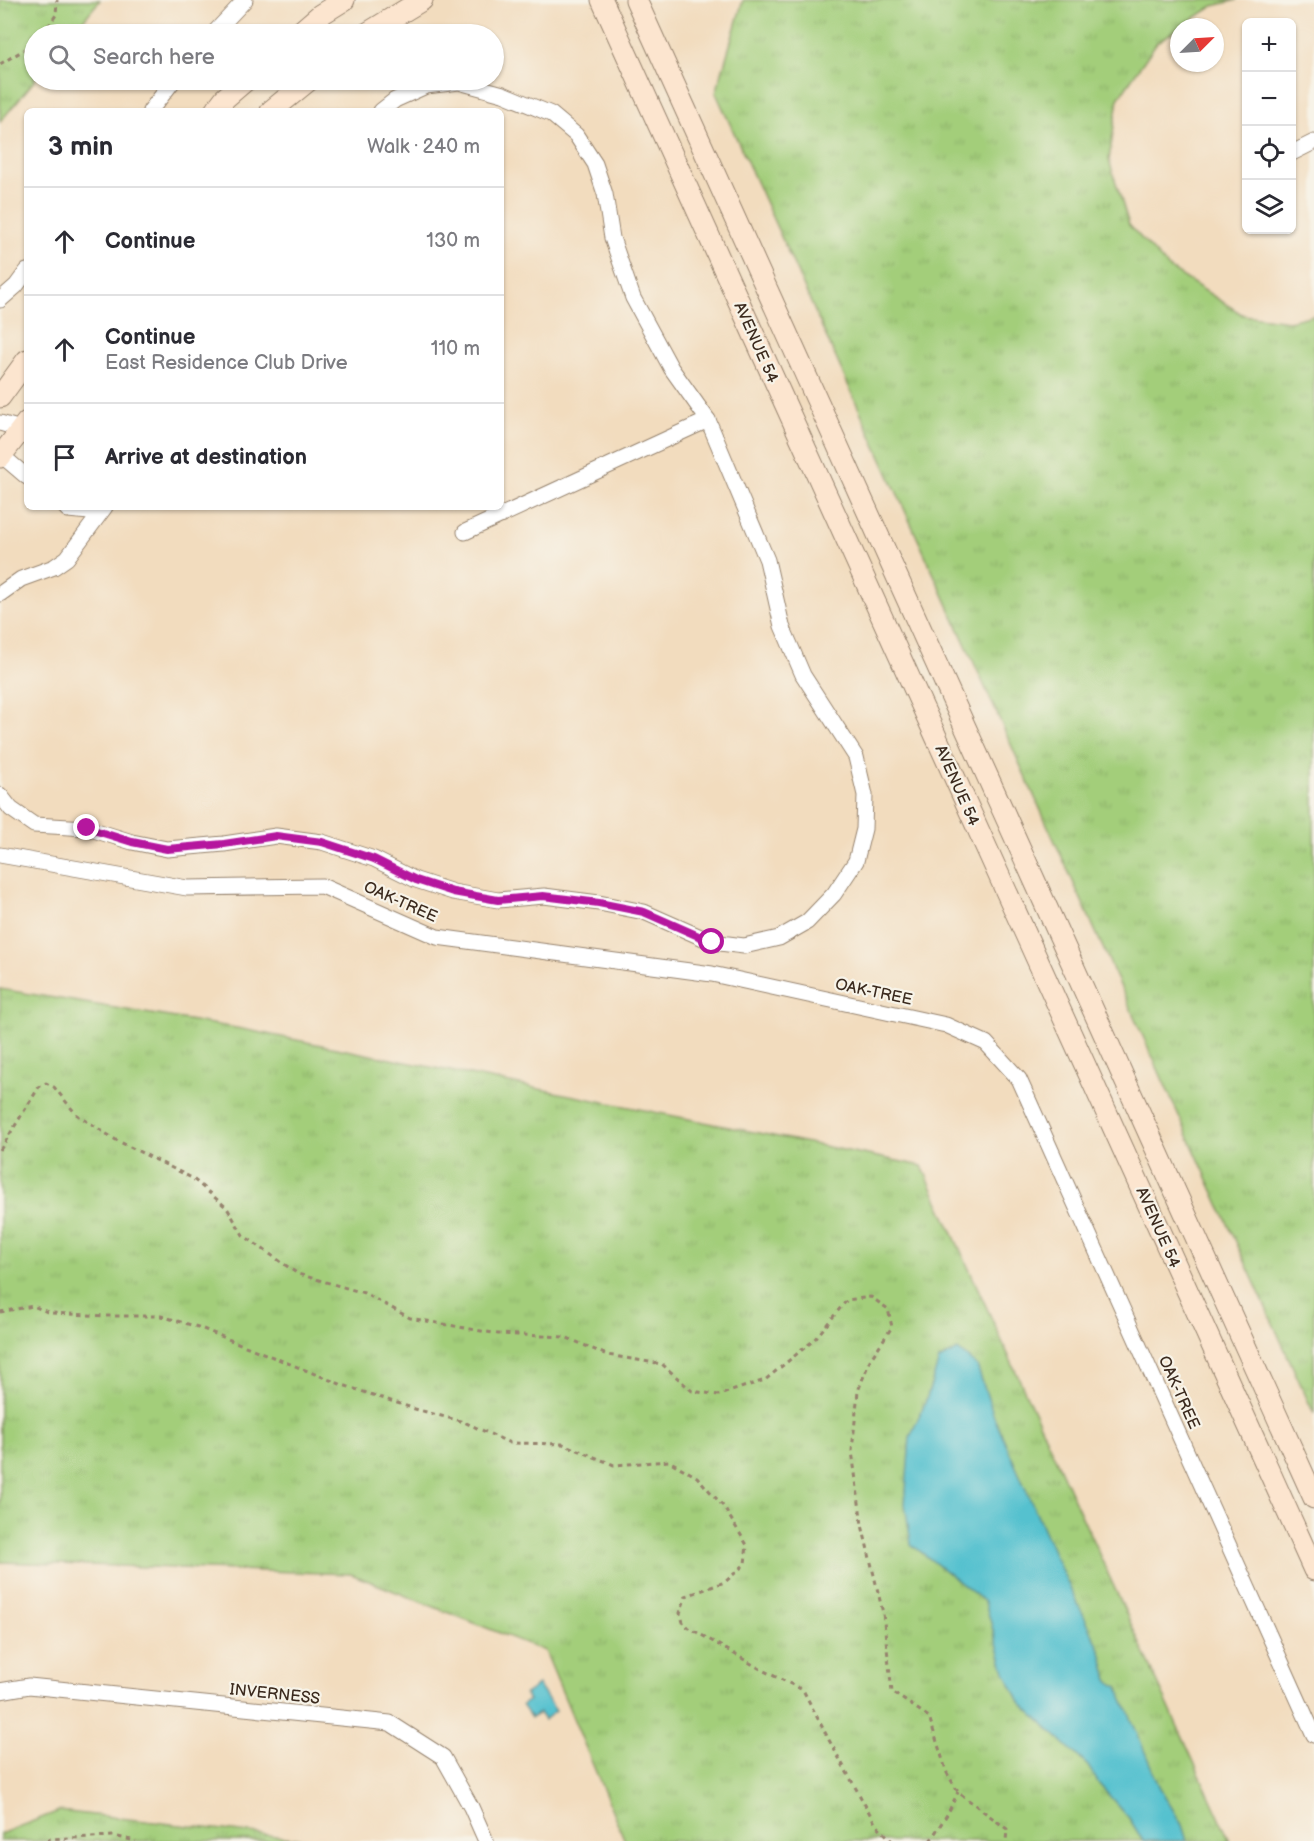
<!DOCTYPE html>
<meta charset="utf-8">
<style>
body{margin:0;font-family:"Balsamiq Sans",sans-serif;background:#f2f2f3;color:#2b2b33}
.controls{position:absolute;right:18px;top:18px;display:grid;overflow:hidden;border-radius:9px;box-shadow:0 2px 4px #0004}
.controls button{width:54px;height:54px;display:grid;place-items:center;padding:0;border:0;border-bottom:2px solid #e1e1e2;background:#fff;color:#2b2b33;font:30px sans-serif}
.compass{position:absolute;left:1170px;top:18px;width:54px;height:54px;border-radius:50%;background:#fff;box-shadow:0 2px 4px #0004;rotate:66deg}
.stop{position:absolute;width:18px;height:18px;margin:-14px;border:4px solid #b5179e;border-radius:50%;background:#fff}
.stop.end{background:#b5179e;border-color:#fff;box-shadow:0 2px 6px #0008}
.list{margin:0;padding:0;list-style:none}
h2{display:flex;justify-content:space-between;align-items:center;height:78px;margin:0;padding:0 24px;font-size:26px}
h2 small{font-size:20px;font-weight:400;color:#7c7c81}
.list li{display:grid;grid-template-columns:39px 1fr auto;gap:18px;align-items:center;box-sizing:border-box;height:108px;padding:0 24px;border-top:2px solid #e1e1e2}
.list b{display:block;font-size:22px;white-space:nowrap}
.list p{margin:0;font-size:20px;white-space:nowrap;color:#7c7c81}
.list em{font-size:20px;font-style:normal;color:#7c7c81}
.icon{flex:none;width:33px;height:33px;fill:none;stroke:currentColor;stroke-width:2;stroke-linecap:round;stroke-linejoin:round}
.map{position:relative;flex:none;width:1314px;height:1841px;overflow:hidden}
.search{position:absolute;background:#fff;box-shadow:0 2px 4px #0004;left:24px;top:24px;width:480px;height:66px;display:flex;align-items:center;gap:15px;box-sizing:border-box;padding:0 21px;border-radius:33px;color:#7c7c81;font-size:22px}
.panel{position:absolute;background:#fff;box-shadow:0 2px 4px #0004;left:24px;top:108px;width:480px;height:402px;border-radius:9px}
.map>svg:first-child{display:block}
.grass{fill:url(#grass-tufts);stroke:#6f7c4c;stroke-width:1.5}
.water{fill:#55c1cf;stroke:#487676;stroke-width:1.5}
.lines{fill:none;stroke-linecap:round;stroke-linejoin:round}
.street-casing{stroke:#96836e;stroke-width:17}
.secondary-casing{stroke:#96836e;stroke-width:23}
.path{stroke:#96836e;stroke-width:3;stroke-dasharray:4.5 4.5;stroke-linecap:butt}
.street{stroke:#fff;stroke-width:15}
.secondary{stroke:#fce5cf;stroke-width:21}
.route{stroke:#b5179e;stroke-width:8}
.labels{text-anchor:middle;stroke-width:4.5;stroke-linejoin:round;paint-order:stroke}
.street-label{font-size:16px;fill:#3b2a1e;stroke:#f7f3e8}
</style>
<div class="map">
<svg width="1314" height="1841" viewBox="0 0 1314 1841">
<defs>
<pattern id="grass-tufts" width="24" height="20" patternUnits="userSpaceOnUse" patternTransform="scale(1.5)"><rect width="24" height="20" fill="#a3ce7a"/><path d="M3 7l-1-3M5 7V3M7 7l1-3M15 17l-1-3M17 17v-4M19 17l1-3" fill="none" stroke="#8db169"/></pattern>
</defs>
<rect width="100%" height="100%" fill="#f7f3e8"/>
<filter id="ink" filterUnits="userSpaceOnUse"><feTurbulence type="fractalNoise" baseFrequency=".0167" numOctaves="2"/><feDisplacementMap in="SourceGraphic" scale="12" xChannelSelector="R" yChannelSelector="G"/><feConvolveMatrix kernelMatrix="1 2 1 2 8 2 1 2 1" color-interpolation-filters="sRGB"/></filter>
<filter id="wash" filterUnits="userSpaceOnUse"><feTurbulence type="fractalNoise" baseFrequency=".008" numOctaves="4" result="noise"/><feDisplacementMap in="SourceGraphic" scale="24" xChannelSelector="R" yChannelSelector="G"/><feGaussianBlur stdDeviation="1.35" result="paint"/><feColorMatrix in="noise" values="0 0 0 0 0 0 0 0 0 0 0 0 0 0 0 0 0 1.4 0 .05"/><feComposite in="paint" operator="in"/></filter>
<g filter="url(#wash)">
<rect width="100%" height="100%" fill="#f2dcbe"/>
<!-- grass -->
<g class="grass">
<polygon points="0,0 100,0 72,34 34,34 35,80 0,122"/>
<polygon points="743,0 1237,0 1213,6 1157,42 1118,99 1109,160 1129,225 1169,268 1243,315 1289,321 1314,315 1314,1414 716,93"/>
<polygon points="0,989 242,1029 922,1166 1230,1841 625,1841 545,1651 351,1574 0,1562"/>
<polygon points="59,1811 318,1841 0,1841 0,1834"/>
</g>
<!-- water -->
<g class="water">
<polygon points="958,1350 977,1366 995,1419 1059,1565 1101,1651 1108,1680 1118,1687 1159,1786 1182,1825 1187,1841 1143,1841 1129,1818 1099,1784 1088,1766 1020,1702 1005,1672 985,1602 911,1544 905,1504 910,1437 925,1403 939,1360"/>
<polygon points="538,1685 556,1711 544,1720 539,1713 531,1718 522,1705 529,1700 525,1694"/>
</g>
</g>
<g filter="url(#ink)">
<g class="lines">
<defs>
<g id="street">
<polyline points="213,34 245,0"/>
<polyline points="150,111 174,80"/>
<polyline points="1292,153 1314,142"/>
<polyline points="0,300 16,286 27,271"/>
<polyline points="0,423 21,429 27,433"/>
<polyline points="0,454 27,477"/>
<polyline points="65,507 68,510 100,513 98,507"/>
<polyline points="465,532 708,420"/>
<polyline points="0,594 21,579 54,567 67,558 105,507"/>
<polyline points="0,795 11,809 34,825 87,828 132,842 167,849 224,844 276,836 322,842 374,859 416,880 453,892 498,900 544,896 599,903 644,912 712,942 744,946 779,938 807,922 834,894 856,861 864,829 865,795 856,757 803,675 782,626 767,560 708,420 671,368 633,298 612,238 605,194 595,164 576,135 551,114 503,94 459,82 426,86 395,100 381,111"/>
<polyline points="0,855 187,888 322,886 437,937 712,974 946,1025 986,1043 1019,1079 1314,1735"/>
<polyline points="0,1691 29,1686 390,1723 443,1757 471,1807 486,1841"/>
</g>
<g id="secondary">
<polyline points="602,0 1314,1570"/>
<polyline points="636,0 1314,1498"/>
<polyline points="298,34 320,15 344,0"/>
<polyline points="366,34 422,0"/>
<polyline points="215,111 225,98 246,80"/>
<polyline points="271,111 309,80"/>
<polyline points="0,397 27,360"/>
<polyline points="0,457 27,422"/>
</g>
</defs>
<!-- street casing -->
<use href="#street" class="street-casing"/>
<!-- secondary casing -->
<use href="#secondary" class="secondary-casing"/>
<!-- path -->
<g class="path">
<polyline points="43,34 56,15 57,0"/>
<polyline points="0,64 34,44"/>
<polyline points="0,1150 39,1087 46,1083 54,1087 76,1114 116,1140 192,1178 227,1208 243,1235 298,1274 364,1293 410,1318 498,1334 565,1337 607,1355 662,1364 692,1391 719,1395 765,1380 814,1340 847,1300 871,1297 888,1309 892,1327 870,1360 858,1391 852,1451 862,1525 883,1613 892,1692 929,1717 947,1773 958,1792 1007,1829 1006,1841"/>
<polyline points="0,1312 33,1306 50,1313 108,1316 161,1316 198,1327 340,1384 415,1409 464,1422 510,1443 563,1444 614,1465 669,1461 697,1477 723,1506 747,1545 745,1564 725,1582 686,1596 680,1613 684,1625 764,1671 803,1690 829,1740 875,1823 892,1841"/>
<polyline points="47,1841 49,1839 113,1836 136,1841"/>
<polyline points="930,1841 948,1813 958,1792"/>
</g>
<!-- street -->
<use href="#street" class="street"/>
<!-- secondary -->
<use href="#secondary" class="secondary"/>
</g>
</g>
<g class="lines" filter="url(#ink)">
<!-- route -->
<polyline class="route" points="87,828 132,842 167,849 224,844 276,836 322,842 374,859 416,880 453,892 498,900 543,896 599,903 644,912 712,942"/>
</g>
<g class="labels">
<!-- street labels -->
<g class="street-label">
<text transform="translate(757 342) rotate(66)" y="6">AVENUE 54</text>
<text transform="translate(958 785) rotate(66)" y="6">AVENUE 54</text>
<text transform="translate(401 901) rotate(24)" y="6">OAK-TREE</text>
<text transform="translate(874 991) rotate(12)" y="6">OAK-TREE</text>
<text transform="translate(1159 1227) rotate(66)" y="6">AVENUE 54</text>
<text transform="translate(1180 1392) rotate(66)" y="6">OAK-TREE</text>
<text transform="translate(275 1693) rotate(6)" y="6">INVERNESS</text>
</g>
</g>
</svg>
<div class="controls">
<button>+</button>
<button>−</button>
<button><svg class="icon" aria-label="locate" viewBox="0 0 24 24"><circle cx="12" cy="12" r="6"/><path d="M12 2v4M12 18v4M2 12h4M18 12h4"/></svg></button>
<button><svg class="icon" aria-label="layers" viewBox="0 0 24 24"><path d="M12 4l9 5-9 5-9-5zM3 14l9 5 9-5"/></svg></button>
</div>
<svg class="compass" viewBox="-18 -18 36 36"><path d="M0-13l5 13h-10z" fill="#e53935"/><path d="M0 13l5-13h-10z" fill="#7c7c81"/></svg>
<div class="stop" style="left:712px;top:942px"></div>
<div class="stop end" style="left:87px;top:828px"></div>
<div class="search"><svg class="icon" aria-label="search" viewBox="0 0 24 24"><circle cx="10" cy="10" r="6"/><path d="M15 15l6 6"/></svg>Search here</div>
<section class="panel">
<h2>3 min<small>Walk · 240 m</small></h2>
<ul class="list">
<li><svg class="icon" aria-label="ahead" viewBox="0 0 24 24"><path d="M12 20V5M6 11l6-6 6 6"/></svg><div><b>Continue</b></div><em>130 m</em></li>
<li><svg class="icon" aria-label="ahead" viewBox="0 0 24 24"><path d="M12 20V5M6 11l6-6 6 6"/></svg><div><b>Continue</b><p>East Residence Club Drive</p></div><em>110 m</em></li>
<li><svg class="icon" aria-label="arrive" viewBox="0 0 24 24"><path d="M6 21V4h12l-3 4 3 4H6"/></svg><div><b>Arrive at destination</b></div></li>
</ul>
</section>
</div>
